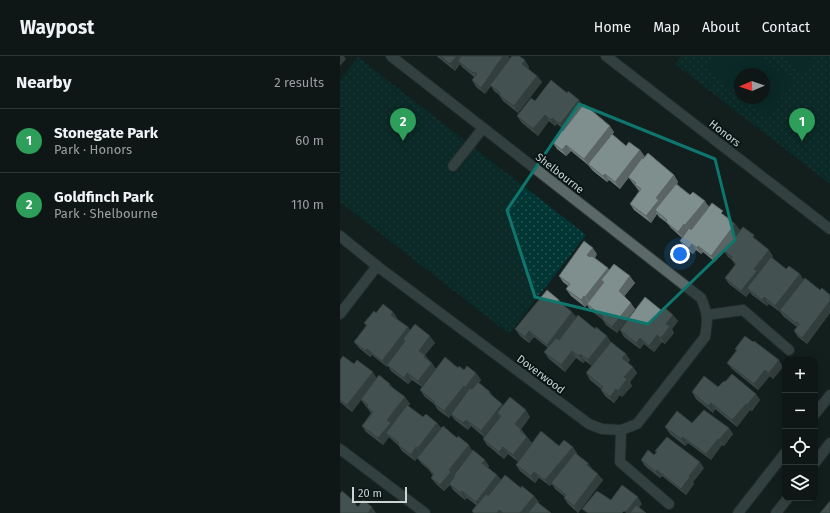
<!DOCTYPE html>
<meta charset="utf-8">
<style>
body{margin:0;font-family:"Fira Sans",sans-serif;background:#17201f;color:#f1f3f6}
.controls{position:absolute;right:12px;bottom:12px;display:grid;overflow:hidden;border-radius:8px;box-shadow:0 4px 16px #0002}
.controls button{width:36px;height:36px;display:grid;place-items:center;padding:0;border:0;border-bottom:1px solid #2e3635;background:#0e1716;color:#f1f3f6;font:20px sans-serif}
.compass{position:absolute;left:394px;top:12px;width:36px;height:36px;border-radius:50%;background:#0e1716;box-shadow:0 4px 16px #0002;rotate:268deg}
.scale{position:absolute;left:12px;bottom:10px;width:55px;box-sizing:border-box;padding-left:4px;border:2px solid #ccd5d4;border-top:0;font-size:11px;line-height:14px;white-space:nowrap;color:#ccd5d4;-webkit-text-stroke:3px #091615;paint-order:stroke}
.you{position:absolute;left:340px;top:198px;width:14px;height:14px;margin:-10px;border:3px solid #fff;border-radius:50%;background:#1a73e8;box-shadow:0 0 0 6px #1a73e833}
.badge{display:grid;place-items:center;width:26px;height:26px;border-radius:50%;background:#0b8043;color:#fff;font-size:13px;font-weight:700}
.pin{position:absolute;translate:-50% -33px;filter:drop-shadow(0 1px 2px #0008)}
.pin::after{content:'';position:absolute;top:21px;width:14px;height:12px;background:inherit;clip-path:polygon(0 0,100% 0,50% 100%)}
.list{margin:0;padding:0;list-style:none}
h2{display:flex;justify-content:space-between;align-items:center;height:52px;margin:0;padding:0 16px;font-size:17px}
h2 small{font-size:13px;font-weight:400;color:#9b9fa1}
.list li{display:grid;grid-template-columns:26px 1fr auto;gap:12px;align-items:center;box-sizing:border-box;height:64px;padding:0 16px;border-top:1px solid #2e3635}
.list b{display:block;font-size:15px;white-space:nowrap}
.list p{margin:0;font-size:13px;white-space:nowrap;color:#9b9fa1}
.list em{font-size:13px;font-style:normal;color:#9b9fa1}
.icon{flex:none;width:22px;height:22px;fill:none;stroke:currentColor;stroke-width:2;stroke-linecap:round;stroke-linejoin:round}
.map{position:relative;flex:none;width:490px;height:457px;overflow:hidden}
header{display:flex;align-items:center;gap:24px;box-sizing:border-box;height:56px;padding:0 20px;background:#0e1716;border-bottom:1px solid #2e3635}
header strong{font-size:19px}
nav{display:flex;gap:22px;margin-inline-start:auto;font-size:14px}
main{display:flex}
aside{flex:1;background:#0e1716}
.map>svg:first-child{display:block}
.park{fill:url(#park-dots);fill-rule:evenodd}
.pitch{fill:#013634}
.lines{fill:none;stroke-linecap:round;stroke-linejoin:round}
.lane-casing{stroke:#323a39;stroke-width:12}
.street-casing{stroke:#323a39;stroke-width:12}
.secondary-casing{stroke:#323a39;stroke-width:12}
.lane{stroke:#5a6968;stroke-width:10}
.street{stroke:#5a6968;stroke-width:10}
.secondary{stroke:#5a6968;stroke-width:10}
.wall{fill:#6d7b7a}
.shaded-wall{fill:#596463}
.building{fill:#7f8f8e;stroke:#596463}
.marked{fill:none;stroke:#0f766e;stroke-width:3;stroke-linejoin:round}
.labels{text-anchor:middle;stroke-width:4;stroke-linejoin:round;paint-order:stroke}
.street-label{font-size:11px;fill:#ccd5d4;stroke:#091615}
</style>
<header>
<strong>Waypost</strong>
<nav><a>Home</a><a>Map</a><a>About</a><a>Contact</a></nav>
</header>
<main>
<aside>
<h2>Nearby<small>2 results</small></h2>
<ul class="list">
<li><span class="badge" style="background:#2e9e5b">1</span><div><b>Stonegate Park</b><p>Park · Honors</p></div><em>60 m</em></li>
<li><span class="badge" style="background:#2e9e5b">2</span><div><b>Goldfinch Park</b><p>Park · Shelbourne</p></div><em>110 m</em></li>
</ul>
</aside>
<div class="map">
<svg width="490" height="457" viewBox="0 0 490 457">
<defs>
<pattern id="park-dots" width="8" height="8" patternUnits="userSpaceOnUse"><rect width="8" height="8" fill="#013634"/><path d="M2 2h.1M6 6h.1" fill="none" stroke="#255250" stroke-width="1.8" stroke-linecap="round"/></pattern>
</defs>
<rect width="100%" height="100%" fill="#121f1e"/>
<!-- park -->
<g class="park">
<path d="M341,0H490V128L335,8ZM400,18H424V42H400Z"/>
<polygon points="18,1 246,179 169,278 0,146 0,24"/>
</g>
<!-- pitch -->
<g class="pitch">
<polygon points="374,0 419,0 453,26 428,60 405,42 424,42 424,18 400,18 400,38 365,12"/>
<polygon points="443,0 475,0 463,16"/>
</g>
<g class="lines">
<defs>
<g id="lane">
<polyline points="113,110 143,72"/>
<polyline points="367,259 403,254 449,294"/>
<polyline points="281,374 280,406 329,448"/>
</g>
<g id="street">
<polyline points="266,0 490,173"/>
<path d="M0,180L37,210L249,368L262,373L281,374L297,368L365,281C368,263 368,258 361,242L51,0"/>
<polyline points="0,258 37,210"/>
<polyline points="0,393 85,457"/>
</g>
<g id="secondary">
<polyline points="475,358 490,339"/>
<polyline points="475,407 490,387"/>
<polyline points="398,457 445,397"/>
<polyline points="436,457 448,442"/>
</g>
</defs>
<!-- lane casing -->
<use href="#lane" class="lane-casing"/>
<!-- street casing -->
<use href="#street" class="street-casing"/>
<!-- secondary casing -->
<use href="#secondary" class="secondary-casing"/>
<!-- lane -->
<use href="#lane" class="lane"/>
<!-- street -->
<use href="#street" class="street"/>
<!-- secondary -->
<use href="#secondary" class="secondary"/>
</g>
<!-- wall -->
<g class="wall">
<polygon points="97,0 168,0 170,2 189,11 188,13 197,20 202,26 178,57 163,45 159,39 154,35 151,30 145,38 136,31 132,24 134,21 122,11 120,8 115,15 99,2"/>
<polygon points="227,37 274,76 272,79 286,90 300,94 305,101 334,119 338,126 337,128 350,139 387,161 395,168 400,174 375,206 363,196 361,198 356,194 353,198 344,191 340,185 342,182 331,172 327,167 319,161 317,158 311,167 294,154 290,148 299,135 288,121 280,133 269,124 267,126 253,115 248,109 231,95 226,100 217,93 212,86 224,74 217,68 215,70 209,65 198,80 182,67 177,60 195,45"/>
<polygon points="418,185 433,200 432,202 446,213 480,234 490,239 490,257 467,288 458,281 454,275 457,271 444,261 440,256 429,248 427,250 412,239 410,236 406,241 389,228 385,222 395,209 391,203 388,201 384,195"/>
<polygon points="257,198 255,202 269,214 295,227 284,240 295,253 277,277 266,269 262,263 251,255 247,249 245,251 231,240 226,233 228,230 223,226 219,220"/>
<polygon points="219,244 223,249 236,261 271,286 286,298 290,304 288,307 293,311 297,317 290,326 292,330 282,341 280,339 274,347 265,340 261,334 261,333 250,324 246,317 252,310 245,305 243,307 236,302 225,316 209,303 204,296 208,292 194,281 189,287 180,280 175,273"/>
<polygon points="321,254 333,259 338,265 332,273 334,277 325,288 322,286 314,296 304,288 300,293 284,281 280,274"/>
<polygon points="53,256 57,262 57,263 68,271 70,274 95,287 85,299 96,313 118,312 124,314 136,317 141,324 138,327 150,336 154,342 162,348 163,350 190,361 181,373 192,387 219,390 237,397 237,398 263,424 238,457 228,448 224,442 225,441 215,433 212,428 210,430 199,422 195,427 180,415 176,409 178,406 168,398 164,403 147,389 143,383 144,381 131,370 128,374 115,364 111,359 109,362 98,354 94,348 85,341 80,334 90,321 82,331 72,324 68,328 51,315 48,310 47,311 32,299 30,301 19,292 14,286 26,270 24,267 36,257"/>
<polygon points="395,293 443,311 433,323 430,320 418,334 392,313 387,307 397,295"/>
<polygon points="0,304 14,308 37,322 50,328 53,332 65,341 70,348 68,350 83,361 97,367 101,372 133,395 149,410 148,412 157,419 161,424 181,432 194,440 199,446 198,447 211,457 133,457 132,455 136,449 127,442 125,444 113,434 110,429 104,435 96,428 91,422 93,420 89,414 82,408 77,402 75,405 62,395 58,389 51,383 49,381 43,389 26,376 22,370 31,357 21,344 12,356 0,346"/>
<polygon points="385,326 416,338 420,344 412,355 410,354 397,371 375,353 373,357 356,343 352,336 378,331"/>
<polygon points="352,367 389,372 393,378 384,390 382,389 371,404 348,387 345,390 330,378 325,371"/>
<polygon points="315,395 364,412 353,426 354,428 346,439 322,420 320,422 305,410 301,404 314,399 316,397"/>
</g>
<!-- shaded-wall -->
<g class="shaded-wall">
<polygon points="0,0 4,0 6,3 0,10"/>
<polygon points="117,0 126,0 118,5 120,8 115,15 110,8"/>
<polygon points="163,0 168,0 170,3 145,38 141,32"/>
<polygon points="185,4 189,11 187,14 182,8"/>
<polygon points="197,20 202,26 178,57 174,50"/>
<polygon points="239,44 243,50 224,74 220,68"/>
<polygon points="205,59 209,65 198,80 193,73"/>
<polygon points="212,62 217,68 215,70 211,64"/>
<polygon points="270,70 274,76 248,109 244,103"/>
<polygon points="226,89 231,95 226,100 222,94"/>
<polygon points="300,94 305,101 280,133 275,126"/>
<polygon points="265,118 269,124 267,126 263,120"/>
<polygon points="334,119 338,126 322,148 315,154 317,158 311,167 306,160 316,142"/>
<polygon points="365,145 369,151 350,176 345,169"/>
<polygon points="344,168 349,175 343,182 338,176"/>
<polygon points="395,168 400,174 375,206 371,200"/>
<polygon points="352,188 356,194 353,198 349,192"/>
<polygon points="358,190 363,196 361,198 357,192"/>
<polygon points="253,192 257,198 252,205 247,199"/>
<polygon points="429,194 433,200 407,232 410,236 406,241 401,235 414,213"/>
<polygon points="268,212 272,218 261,224 264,228 250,247 245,241"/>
<polygon points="460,218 464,224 440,256 435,250"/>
<polygon points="290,220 295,227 283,242 279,235"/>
<polygon points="244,240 248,246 245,251 241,244"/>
<polygon points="424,241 429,248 427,250 422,244"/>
<polygon points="490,245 490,257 467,288 462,282"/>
<polygon points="291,247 295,253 277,277 272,271"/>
<polygon points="53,256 57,262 55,265 51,259"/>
<polygon points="232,256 237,262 212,296 207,289"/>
<polygon points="333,259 338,265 332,273 334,277 325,288 321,282 326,268"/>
<polygon points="68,271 72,278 63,283 65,287 47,309 48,310 47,311 42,305"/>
<polygon points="189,275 194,281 189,287 185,281"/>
<polygon points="317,279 322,286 314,296 309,290"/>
<polygon points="90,280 95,287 85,299 89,305 89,307 79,295"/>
<polygon points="267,280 271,286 252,311 248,304"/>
<polygon points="300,282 304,288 300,293 296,287"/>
<polygon points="27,293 32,299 30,301 26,295"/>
<polygon points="232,295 236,302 225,316 221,309"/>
<polygon points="240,298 245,305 243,307 239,300"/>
<polygon points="286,298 290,304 287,309 282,302"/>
<polygon points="439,304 443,311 433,323 429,317"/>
<polygon points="92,307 96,313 82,331 78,325"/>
<polygon points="293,311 297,317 290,326 292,330 282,341 278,335 284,321"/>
<polygon points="425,314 430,320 418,334 414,328"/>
<polygon points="33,316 37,323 12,356 7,349"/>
<polygon points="67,317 72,324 68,328 64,322"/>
<polygon points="136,317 141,324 130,338 125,332"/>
<polygon points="124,330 128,337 109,362 104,355"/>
<polygon points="276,333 280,339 274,347 270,341"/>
<polygon points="416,338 420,344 412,355 407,349"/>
<polygon points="65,341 70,348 53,370 46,377 49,381 43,389 38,382 47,364"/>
<polygon points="371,347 375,353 373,357 368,350"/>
<polygon points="162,348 166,354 157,357 160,362 145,381 141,375"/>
<polygon points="406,348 410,354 397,371 392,364"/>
<polygon points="186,354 190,361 180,375 175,368"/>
<polygon points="126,364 131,370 128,374 123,367"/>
<polygon points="97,367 102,373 82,399 78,392"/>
<polygon points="389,372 393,378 384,390 379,384"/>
<polygon points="187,381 192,388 178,406 173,399"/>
<polygon points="343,381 348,387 345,390 341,383"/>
<polygon points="378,383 382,389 371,404 366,398"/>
<polygon points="129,389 133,396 114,420 115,422 104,435 100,429 109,414"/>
<polygon points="76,391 81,398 75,405 71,399"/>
<polygon points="163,391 168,398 164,403 159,396"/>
<polygon points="233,391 237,397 210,430 205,424"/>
<polygon points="145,404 149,410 146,414 142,407"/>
<polygon points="360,406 364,412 353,426 354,428 346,439 341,433 349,420"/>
<polygon points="248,407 253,414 247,409"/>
<polygon points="317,414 322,420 320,422 316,416"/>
<polygon points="194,416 199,422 195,427 191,420"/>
<polygon points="258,418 263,424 238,457 234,450"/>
<polygon points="157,419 161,425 140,452 136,446"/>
<polygon points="122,435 127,442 125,444 121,437"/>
<polygon points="194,440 199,446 190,457 180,457"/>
<polygon points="298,441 302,448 295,457 286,457 286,456"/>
<polygon points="32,451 36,457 28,457"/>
<polygon points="159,454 162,457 157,457"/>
</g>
<!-- building -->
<g class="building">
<polygon points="100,0 117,0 110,8"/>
<polygon points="121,0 163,0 141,32 132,24 137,18 134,16 133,17 118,5"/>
<polygon points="172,0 179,0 185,4 182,8 197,20 174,50 159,39 160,37 150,29"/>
<polygon points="211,24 227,37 228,35 239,44 220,68 212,62 211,64 205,59 193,73 177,60 191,42 195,45"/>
<polygon points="244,48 270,70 244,103 226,89 222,94 212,86 221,74 223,75"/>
<polygon points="272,78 286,90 289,86 300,94 275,126 265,118 263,120 248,108"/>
<polygon points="308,97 334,119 316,142 319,144 306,160 290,148 301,133 294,128 296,127 288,121 302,102 303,103"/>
<polygon points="336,128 350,139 353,136 365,145 345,169 344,168 338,176 326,166 327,164 315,154"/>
<polygon points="372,147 383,155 381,157 395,168 371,200 358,190 357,192 352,188 349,192 340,185 349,172 351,174"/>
<polygon points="403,171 414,179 413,181 429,194 414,213 417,215 401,235 385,222 396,208 391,203 392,201 384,195"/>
<polygon points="244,185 253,192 247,199 250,201 252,200 268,212 245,241 244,240 241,244 226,233 230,228 219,220"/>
<polygon points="431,201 446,213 449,210 460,218 435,250 424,241 422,244 407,232"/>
<polygon points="274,208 290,220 279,235 291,247 272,271 262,263 263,261 247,248 264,226 261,224"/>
<polygon points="465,222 480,234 482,232 490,239 490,245 462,282 454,275 459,268 457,266 456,267 440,254"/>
<polygon points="207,234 219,244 218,245 232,256 207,289 189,275 185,281 175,273"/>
<polygon points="305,241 321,254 324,251 333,259 326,268 330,270 321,282 317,279 309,290 300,282 296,287 280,274"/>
<polygon points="43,248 53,256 51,259 68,271 42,305 27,293 26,295 14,286 27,269 24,267 34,255 36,257"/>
<polygon points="238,259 255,273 256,271 267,280 248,304 240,298 239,300 232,295 221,309 204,296 216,282 219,284"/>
<polygon points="75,268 90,280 79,295 85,299 84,301 92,307 78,325 67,317 64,322 47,309 65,285 63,283"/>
<polygon points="405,280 413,286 414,285 439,304 429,317 425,314 414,328 387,307 397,294 395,293"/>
<polygon points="271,286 286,298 282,302 293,311 284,321 287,323 278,335 276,333 270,341 261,334 263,331 246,317"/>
<polygon points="3,300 14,308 17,304 33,316 7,349 0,344 0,304"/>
<polygon points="105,301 118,312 119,310 124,314 127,310 136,317 125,332 124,330 104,355 93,347 95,346 80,334"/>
<polygon points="392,318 416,338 407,349 406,348 392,364 371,347 368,350 352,336 364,320 378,331 384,325 385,326"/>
<polygon points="39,319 50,328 49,329 65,341 47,364 51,367 38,382 22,370 33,356 27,351 28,349 21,343"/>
<polygon points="138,326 150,336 149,337 162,348 141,375 126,364 123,367 111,358 130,332 132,333"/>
<polygon points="170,341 186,354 175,368 181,373 180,375 187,381 173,399 163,391 159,396 143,383 161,360 157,357"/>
<polygon points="67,349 83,361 86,358 97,367 78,392 76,391 71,399 58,389 59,387 46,377"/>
<polygon points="364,354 389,372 379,384 378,383 366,398 343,381 341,383 325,371 337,355 352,367"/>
<polygon points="103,370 117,382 118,380 129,389 109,414 111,416 100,429 91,422 94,418 89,414 90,413 77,402"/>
<polygon points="201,375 219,390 224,384 233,391 205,424 194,416 191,420 176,409"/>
<polygon points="327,381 360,406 349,420 350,421 341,433 317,414 316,416 301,404 308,394 314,399 317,396 315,395"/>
<polygon points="133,394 145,404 142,407 157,419 136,446 122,435 121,437 109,428 115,420 114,419"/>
<polygon points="235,397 248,407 247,409 258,418 234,450 224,442 226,439 211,427"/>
<polygon points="165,419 181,432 182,430 194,440 180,457 163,457 159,454 157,457 134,457 132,455 146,438 148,440"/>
<polygon points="282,429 298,441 286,456 284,455 282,457 248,457 242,453 257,435 271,444"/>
<polygon points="2,435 16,447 15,448 18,451 23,444 32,451 28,457 0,457 0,438"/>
<polygon points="490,445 490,457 480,457"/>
<polygon points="197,446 211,457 188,457"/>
<polygon points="296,449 306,457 290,457"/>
</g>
<!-- marked area -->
<path d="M0 0H490V457H0ZM239,48L375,103L395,184L308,268L195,241L167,154Z" fill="#121f1e" fill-opacity=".55" fill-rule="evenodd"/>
<path class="marked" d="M239,48L375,103L395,184L308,268L195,241L167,154Z"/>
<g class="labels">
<!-- street labels -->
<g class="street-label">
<text transform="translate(385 77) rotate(38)" y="4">Honors</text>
<text transform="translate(220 117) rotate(38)" y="4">Shelbourne</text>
<text transform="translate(201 318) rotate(37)" y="4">Doverwood</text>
</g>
</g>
</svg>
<div class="controls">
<button>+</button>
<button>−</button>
<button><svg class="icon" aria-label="locate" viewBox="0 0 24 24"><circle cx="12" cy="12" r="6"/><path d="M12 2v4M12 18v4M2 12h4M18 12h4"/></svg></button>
<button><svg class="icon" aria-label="layers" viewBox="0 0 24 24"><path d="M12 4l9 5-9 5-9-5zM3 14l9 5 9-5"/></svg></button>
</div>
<svg class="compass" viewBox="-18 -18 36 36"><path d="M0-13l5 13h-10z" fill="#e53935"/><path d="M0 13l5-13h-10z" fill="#9b9fa1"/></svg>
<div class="scale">20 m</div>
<div class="you"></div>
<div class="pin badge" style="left:462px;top:85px;background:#2e9e5b">1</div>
<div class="pin badge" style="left:63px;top:85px;background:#2e9e5b">2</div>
</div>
</main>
